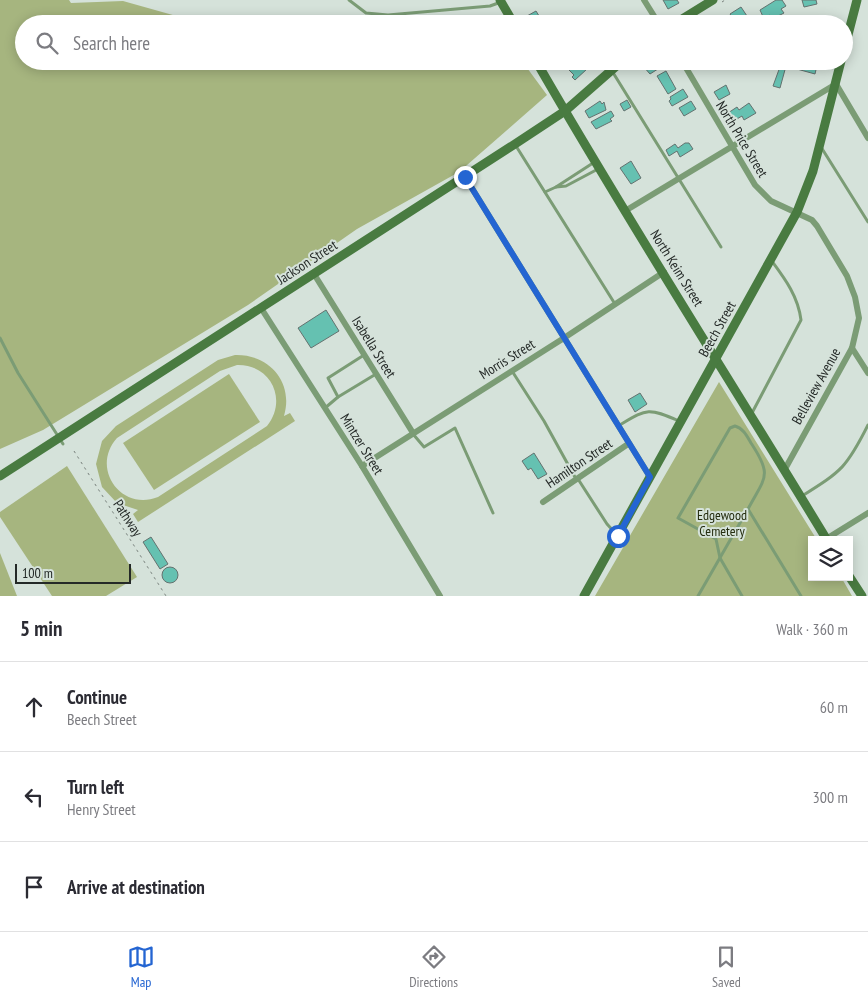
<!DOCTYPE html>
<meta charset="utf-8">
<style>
body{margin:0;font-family:"PT Sans Narrow",sans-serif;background:#f2f2f3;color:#2b2b33}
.controls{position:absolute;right:15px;bottom:15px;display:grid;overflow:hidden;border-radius:0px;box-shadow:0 2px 12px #0003}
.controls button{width:45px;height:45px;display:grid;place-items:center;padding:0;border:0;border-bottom:1px solid #e1e1e2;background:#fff;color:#2b2b33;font:25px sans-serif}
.scale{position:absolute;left:15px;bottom:12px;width:116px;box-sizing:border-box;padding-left:5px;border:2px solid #242927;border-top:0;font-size:14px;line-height:18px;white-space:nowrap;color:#242927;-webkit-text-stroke:4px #d5e2da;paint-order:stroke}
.stop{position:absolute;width:15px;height:15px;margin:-11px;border:4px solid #2465d2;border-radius:50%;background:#fff}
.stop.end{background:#2465d2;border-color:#fff;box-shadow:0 1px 5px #0008}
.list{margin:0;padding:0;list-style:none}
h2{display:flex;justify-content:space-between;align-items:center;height:65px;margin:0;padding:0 20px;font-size:21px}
h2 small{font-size:16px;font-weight:400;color:#7c7c81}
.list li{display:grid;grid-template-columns:32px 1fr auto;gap:15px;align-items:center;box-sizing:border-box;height:90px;padding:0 20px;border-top:1px solid #e1e1e2}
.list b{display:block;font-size:19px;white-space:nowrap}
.list p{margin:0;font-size:16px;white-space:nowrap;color:#7c7c81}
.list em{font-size:16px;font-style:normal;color:#7c7c81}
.icon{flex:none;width:28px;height:28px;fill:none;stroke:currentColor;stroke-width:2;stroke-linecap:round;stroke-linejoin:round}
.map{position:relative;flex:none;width:868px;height:596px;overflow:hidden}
.search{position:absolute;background:#fff;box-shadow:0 2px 12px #0003;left:15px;right:15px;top:15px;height:55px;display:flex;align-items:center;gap:12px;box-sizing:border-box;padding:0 18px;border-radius:28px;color:#7c7c81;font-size:19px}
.sheet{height:335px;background:#fff}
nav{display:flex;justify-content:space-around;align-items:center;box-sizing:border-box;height:70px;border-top:1px solid #e1e1e2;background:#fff;font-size:14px;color:#7c7c81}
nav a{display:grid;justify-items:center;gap:2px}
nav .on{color:#2465d2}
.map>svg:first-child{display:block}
.green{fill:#a6b57f;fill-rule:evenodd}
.building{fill:#65c1b1;stroke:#64726f}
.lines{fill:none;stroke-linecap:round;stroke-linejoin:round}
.path{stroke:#78817c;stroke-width:1;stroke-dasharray:2.5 4;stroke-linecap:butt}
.lane{stroke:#7b9c75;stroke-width:3}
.street{stroke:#7b9c75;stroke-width:6}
.secondary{stroke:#497b41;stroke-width:9}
.route{stroke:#2465d2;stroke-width:6}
.labels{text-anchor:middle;stroke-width:4;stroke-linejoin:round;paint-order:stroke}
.street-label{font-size:14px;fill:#242927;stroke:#d5e2da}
.park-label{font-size:14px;fill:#252d0f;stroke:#d5e2da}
</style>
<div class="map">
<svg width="868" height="596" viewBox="0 0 868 596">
<rect width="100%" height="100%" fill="#d5e2da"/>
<!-- green -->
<g class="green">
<polygon points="0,0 69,0 71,3 123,1 187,19 195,24 24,24 24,61 522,61 547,95 459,172 357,229 248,305 43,430 0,449"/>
<path d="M235,355C269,354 294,382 284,416L290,413L295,421L138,522L133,514L138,510L117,503L102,487L96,464L102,441L116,426L218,360ZM237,365C271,364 288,400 267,426L158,497C121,512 90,468 117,438L220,371Z"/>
<polygon points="229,374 260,422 154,490 123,443"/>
<polygon points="719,382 817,540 812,540 812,577 841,577 852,596 595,596"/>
<polygon points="67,466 137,577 106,596 52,596 0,517 0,512"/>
<polygon points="0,553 17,596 0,596"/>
</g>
<!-- building -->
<g class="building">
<polygon points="663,0 677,0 679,3 668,9"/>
<polygon points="776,0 782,0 786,6 781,9 784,13 772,19 770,15 764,19 760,10"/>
<polygon points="802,0 816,0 817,4 804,7"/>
<polygon points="741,7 747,16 736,23 730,14"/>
<polygon points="536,11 544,24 531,24 527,16"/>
<polygon points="578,61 587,69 575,80 572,77 574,75 569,70"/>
<polygon points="650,61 658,61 661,67 650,74 643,66"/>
<polygon points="818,61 815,74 786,66 780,88 773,86 781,64 774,61"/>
<polygon points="666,71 676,89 668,94 657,76"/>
<polygon points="726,85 730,94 719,100 714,92"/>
<polygon points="683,89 688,97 672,106 669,101 671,99 670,97"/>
<polygon points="627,100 631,107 624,111 620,104"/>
<polygon points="600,101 602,104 604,102 606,110 589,118 585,111"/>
<polygon points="691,101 696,109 684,116 679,108"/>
<polygon points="749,103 756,113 744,120 742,116 730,123 725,115 737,107 739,110"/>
<polygon points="611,111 614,116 610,119 612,121 596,129 591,122"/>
<polygon points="685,143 689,143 693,149 680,157 677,151 669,156 666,150 675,144 678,148"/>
<polygon points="631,161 641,178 631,184 620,168"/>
<polygon points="326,310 339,331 311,348 298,328"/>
<polygon points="640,393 647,404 635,412 628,400"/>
<polygon points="534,453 547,474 538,479 531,468 528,470 522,461"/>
<polygon points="151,537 168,564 160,569 143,542"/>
<circle cx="170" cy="575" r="8"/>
</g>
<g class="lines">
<!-- path -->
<g class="path">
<polyline points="722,2 725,0"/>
<polyline points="74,451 166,596"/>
</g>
<!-- lane -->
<g class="lane">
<polyline points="349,0 366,13 388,15 490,6 501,2"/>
<polyline points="612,71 721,247"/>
<polyline points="516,146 615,304"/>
<polyline points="821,147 868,222"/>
<polyline points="556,187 566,186 598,169"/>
<polyline points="545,192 556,187 593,163"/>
<polyline points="0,338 18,373 63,444"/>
<polyline points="364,355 328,378 338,397 376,374"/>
<polyline points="512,371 544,421 576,479"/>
<polyline points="325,408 338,397"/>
<path d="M752,413L801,320C798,296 785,279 771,260"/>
<path d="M618,426C647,409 647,407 679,421"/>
<polyline points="413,434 424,447 455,428 493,513"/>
<polyline points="578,479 607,524 617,535"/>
<path d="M802,496C842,471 847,467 868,425"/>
<polyline points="698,596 748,509"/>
<path d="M742,596L720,558L716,539L678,518L730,428L735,426C743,428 747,436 751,443C773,476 765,477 748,509L801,596"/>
</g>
<!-- street -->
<g class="street">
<polyline points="644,0 659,24"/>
<polyline points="682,61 755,185 771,201 812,220 817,226 847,276 855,297 859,318 852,348 785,469"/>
<polyline points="465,177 650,477"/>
<polyline points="625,211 836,84 868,138"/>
<polyline points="314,274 413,433"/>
<polyline points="261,308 362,466 440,596"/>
<polyline points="852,348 868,373"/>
<polyline points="362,466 564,338 664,272"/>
<polyline points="543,502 628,444"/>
<polyline points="826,539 868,513"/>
</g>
<!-- secondary -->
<g class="secondary">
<polyline points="500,0 514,24"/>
<polyline points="674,24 713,0"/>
<polyline points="844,50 857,0"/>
<path d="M536,61C629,223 730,380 827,540"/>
<polyline points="0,476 515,144 565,111 622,61"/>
<polyline points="849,576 862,596"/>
<polyline points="584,596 797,212 813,171 841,61"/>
</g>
</g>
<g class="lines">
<!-- route -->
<polyline class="route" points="465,177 650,477 618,536"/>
</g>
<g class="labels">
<!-- street labels -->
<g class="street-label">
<text transform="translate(742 139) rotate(59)" y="5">North Price Street</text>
<text transform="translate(307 262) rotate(-33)" y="5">Jackson Street</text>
<text transform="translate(677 268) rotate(58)" y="5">North Keim Street</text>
<text transform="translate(717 329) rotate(-61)" y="5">Beech Street</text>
<text transform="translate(374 347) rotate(58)" y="5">Isabella Street</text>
<text transform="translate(507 359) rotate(-32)" y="5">Morris Street</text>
<text transform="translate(816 386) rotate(-61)" y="5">Belleview Avenue</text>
<text transform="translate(362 444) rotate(58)" y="5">Mintzer Street</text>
<text transform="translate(579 463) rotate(-34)" y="5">Hamilton Street</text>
<text transform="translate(128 518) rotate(57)" y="5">Pathway</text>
</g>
<!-- park labels -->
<g class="park-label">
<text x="722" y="520">Edgewood<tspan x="722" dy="16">Cemetery</tspan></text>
</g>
</g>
</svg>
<div class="controls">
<button><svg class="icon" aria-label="layers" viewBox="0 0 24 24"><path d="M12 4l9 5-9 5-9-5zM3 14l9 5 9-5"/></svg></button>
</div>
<div class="scale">100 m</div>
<div class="stop" style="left:618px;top:536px"></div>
<div class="stop end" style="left:465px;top:177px"></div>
<div class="search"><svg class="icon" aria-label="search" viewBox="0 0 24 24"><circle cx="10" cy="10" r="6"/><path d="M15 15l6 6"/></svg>Search here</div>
</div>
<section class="sheet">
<h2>5 min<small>Walk · 360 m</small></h2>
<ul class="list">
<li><svg class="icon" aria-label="ahead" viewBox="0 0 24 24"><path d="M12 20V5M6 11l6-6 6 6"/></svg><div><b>Continue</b><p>Beech Street</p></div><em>60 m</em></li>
<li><svg class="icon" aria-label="left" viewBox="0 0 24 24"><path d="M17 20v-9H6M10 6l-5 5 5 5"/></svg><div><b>Turn left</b><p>Henry Street</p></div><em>300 m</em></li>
<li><svg class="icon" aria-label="arrive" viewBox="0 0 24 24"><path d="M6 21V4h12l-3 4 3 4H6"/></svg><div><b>Arrive at destination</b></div></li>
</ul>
</section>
<nav>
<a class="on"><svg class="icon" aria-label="map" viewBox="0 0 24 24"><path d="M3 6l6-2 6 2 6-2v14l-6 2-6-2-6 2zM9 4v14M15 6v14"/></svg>Map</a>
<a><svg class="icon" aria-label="directions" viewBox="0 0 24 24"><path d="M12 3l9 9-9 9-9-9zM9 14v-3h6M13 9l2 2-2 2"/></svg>Directions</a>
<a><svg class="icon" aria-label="saved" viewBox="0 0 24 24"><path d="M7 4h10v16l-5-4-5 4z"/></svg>Saved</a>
</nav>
